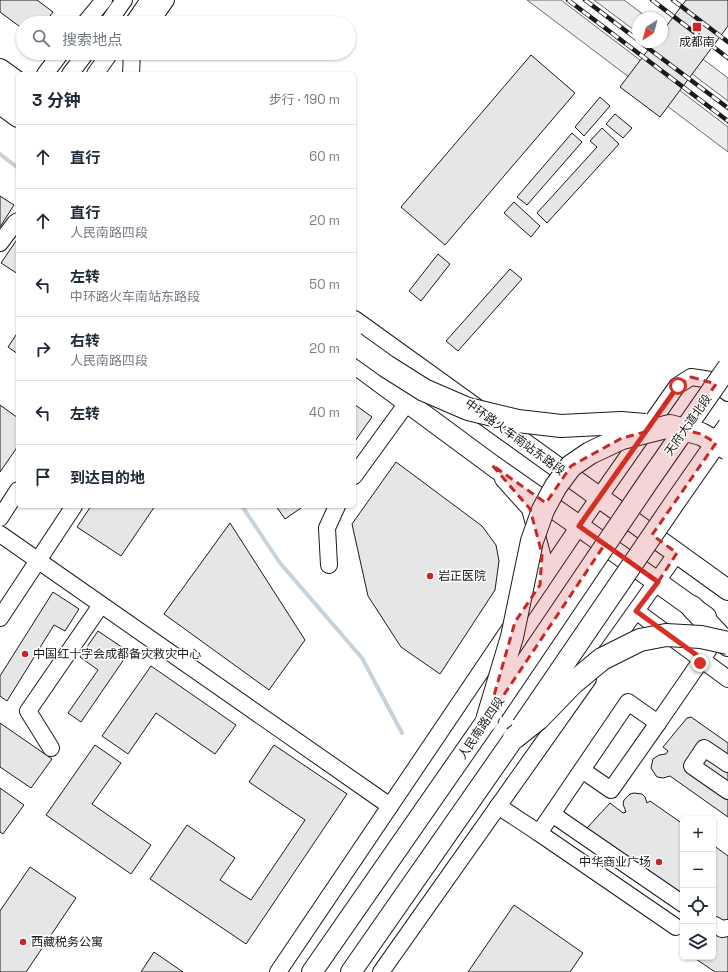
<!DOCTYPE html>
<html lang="zh">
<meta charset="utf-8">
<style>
body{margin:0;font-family:"Space Grotesk","Noto Sans SC",sans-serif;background:#f2f2f3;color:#1f2937}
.controls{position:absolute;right:12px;bottom:12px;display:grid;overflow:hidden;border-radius:6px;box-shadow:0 1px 3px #0004}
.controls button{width:36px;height:36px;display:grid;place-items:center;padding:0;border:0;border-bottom:1px solid #e0e1e3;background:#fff;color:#1f2937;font:20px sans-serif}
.compass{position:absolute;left:632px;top:12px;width:36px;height:36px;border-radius:50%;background:#fff;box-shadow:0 1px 3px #0004;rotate:216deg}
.stop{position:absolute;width:12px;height:12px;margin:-9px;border:3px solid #d93025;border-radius:50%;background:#fff}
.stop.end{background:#d93025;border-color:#fff;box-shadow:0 1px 4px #0008}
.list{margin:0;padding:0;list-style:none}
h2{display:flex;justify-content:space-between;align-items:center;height:52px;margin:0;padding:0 16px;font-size:17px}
h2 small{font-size:13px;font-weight:400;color:#747a83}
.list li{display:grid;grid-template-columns:26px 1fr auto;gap:12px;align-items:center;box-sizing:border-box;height:64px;padding:0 16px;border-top:1px solid #e0e1e3}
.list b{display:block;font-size:15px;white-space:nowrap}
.list p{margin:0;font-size:13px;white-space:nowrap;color:#747a83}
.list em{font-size:13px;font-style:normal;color:#747a83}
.icon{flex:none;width:22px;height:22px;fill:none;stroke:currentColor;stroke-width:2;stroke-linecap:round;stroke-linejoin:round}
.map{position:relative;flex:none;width:728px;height:972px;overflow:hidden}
.search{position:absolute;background:#fff;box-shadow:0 1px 3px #0004;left:16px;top:16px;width:340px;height:44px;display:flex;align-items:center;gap:10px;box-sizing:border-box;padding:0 14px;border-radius:22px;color:#747a83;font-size:15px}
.panel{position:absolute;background:#fff;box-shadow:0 1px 3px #0004;left:16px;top:72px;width:340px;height:436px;border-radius:6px}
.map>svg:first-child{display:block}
.parking{fill:#ededed;stroke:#6a6a6a}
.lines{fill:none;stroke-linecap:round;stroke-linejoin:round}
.stream{stroke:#c6d2dc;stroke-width:4}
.building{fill:#e6e6e6;stroke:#1a1a1a}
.minor-casing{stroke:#1a1a1a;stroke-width:18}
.major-casing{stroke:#1a1a1a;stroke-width:22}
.highway-casing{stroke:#1a1a1a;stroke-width:24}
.minor{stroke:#fff;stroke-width:16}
.major{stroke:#fff;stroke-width:20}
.highway{stroke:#fff;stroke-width:22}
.rail-casing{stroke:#1a1a1a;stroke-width:4.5}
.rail{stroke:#fff;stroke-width:3;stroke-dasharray:9;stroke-linecap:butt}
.major-bridge-casing{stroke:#1a1a1a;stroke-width:22;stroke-linecap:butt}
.highway-bridge-casing{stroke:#1a1a1a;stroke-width:24;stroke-linecap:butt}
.major-bridge{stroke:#fff;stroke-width:20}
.highway-bridge{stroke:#fff;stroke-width:22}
.route{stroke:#d93025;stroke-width:5}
.marked{fill:#c62828;fill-opacity:0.2;stroke:#c62828;stroke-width:3;stroke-dasharray:8 5;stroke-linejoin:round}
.poi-dot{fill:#c62828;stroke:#fff;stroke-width:1.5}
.labels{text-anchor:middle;stroke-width:3;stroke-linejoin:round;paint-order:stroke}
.poi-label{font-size:12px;fill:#1a1a1a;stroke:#fff;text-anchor:start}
.street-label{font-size:12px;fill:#1a1a1a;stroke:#fff}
</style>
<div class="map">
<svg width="728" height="972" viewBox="0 0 728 972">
<rect width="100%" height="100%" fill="#fff"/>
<!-- parking -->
<g class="parking">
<polygon points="527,0 561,0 728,127 728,152"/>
<polygon points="594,0 624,0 648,18 638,18 638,33"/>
<polygon points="662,28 728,78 728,101 650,42 662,42"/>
</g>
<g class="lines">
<!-- stream -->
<g class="stream">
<polyline points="0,154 18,168"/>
<polyline points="242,506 280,563 362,658 402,733"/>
</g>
</g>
<!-- building -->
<g class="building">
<polygon points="0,0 37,0 53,12 45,23 23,23 23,29 0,12"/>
<polygon points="686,0 728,0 728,26 660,117 620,87 654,42 662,42 662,32"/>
<polygon points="531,55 575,93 445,245 401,207"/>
<polygon points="600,97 610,106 584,136 575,127"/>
<polygon points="615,114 632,128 623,138 606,124"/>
<polygon points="602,128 619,144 547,223 537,213 597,147 590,141"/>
<polygon points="572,133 582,142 527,205 517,197"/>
<polygon points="0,196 14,205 0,227"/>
<polygon points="514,202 540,226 531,237 504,213"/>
<polygon points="18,238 18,274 1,263"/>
<polygon points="438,254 450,264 421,301 409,291"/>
<polygon points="510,269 522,279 458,351 446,341"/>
<polygon points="18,332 18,354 8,347"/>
<polygon points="354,404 372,417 355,441 354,440"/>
<polygon points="0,405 18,418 18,446 0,472"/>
<polygon points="396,462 482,526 496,545 499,561 495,590 440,674 401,647 368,596 352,524"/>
<polygon points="91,506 155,506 121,556 77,527"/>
<polygon points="276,506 304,506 285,519"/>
<polygon points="230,523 305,640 269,690 164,614"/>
<polygon points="53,592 79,609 65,631 54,625 7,701 0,696 0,676"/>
<polygon points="98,631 129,652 81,722 68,713 98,670 80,657"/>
<polygon points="151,666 236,725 215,754 156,713 128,754 102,736"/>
<polygon points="691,717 728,743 728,817 670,776 663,778 657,777 651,768 653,759 659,755 666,754 668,751 663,747 687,718"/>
<polygon points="0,723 52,759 31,788 0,767"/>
<polygon points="95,745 121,763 92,804 151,845 131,874 46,815"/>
<polygon points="274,745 347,794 246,944 150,879 187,825 235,858 220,880 251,900 305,820 249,782"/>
<polygon points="0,788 24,805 3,834 0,832"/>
<polygon points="634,793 642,794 645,797 647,803 650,801 683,824 683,895 587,828 610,803 623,813 626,812 623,804 624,800 630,794"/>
<polygon points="713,845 728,856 728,972 715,972 693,957 713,957"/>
<polygon points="30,867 76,898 26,972 0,972 0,911"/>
<polygon points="514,905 583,953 570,972 468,972"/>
<polygon points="154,952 183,972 141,972"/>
</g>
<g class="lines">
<defs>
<g id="minor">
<polyline points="85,23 104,0"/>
<polyline points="108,23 124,0"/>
<polyline points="133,23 149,0"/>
<polyline points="150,23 166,0"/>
<polyline points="45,74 61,53"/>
<polyline points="70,74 86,53"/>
<polyline points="95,74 110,53"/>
<polyline points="131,74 132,53"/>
<polyline points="0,243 15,223 18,221"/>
<polyline points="354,476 407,403"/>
<polyline points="503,479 530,509 542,554 540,584"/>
<polyline points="0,518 18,490"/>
<polyline points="0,534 390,806"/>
<polyline points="329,565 327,528 337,506"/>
<polyline points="636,611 728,679"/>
<polyline points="0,618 74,506"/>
<polyline points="603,657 677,553"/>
<polyline points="51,748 28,711 101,605"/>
<polyline points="728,764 704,748 692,766 728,791"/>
<polyline points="582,770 611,790 658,723"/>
<polyline points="498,806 539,833 628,702 658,723 720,633"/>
<polyline points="552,814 683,904"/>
<polyline points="539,833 676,927"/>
<polyline points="713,924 722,929 728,928"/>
<polyline points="278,972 579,526 677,386 691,377 711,380 728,393"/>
<polyline points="381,972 588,679"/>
</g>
<g id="major">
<polyline points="0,69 18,82"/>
<polyline points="0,104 18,117"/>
<polyline points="354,321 728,590"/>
<polyline points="354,363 492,465 579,526 706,617"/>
<polyline points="312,972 487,720"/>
<polyline points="351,972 514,738"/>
</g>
<g id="highway">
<polyline points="0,85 18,98"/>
<polyline points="692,607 728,645"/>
</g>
</defs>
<!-- minor casing -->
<use href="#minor" class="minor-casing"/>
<!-- major casing -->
<use href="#major" class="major-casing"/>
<!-- highway casing -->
<use href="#highway" class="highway-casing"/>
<!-- minor -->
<use href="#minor" class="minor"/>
<!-- major -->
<use href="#major" class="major"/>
<!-- highway -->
<use href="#highway" class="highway"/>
<defs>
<g id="rail">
<polyline points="568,0 728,121"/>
<polyline points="585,0 638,40"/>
<polyline points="652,0 728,58"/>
<polyline points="673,0 728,42"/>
<polyline points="640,42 728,108"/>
</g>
</defs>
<!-- rail casing -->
<use href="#rail" class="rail-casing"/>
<!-- rail -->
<use href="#rail" class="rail"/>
<defs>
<g id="major-bridge">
<polyline points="493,711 648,482 728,367"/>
<polyline points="522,726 675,502 728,426"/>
</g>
<g id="highway-bridge">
<polyline points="354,343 386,366 424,390 468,409 518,421 561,426 621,423 645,425"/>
<polyline points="487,720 512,637 532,541 543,510 556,486 571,466 590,453 622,438 670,426 701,434 728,449"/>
<polyline points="514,738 538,719 573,683 602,659 640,640 666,635 701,637 728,643"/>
</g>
</defs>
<!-- major-bridge casing -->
<use href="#major-bridge" class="major-bridge-casing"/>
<!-- highway-bridge casing -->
<use href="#highway-bridge" class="highway-bridge-casing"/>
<!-- major-bridge -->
<use href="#major-bridge" class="major-bridge"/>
<!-- highway-bridge -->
<use href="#highway-bridge" class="highway-bridge"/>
</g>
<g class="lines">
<!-- route -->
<polyline class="route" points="678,386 579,526 658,582 636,611 702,659 700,663"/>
</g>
<!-- marked area -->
<path class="marked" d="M691,377L716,384L684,430L701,434L716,443L652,535L677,553L658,582L605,544L487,720L515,622L540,585L542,554L530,509L492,465L546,503L571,466L622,438L645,432L677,386Z"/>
<!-- markers -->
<g class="poi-dot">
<rect x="692" y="22" width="10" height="10" rx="2"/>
<circle cx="430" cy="576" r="4"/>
<circle cx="25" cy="654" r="4"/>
<circle cx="659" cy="862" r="4"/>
<circle cx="23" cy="942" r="4"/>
</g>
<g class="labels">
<!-- poi labels -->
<g class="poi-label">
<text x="697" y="46" text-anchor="middle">成都南</text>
<text x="438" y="580">岩正医院</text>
<text x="33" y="658">中国红十字会成都备灾救灾中心</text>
<text x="651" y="866" text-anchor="end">中华商业广场</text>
<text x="31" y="946">西藏税务公寓</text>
</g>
<!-- street labels -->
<g class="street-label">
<text transform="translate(688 425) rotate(-55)" y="4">天府大道北段</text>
<text transform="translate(515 437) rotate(36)" y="4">中环路火车南站东路段</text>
<text transform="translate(481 728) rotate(-56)" y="4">人民南路四段</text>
</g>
</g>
</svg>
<div class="controls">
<button>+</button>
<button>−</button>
<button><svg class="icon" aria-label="locate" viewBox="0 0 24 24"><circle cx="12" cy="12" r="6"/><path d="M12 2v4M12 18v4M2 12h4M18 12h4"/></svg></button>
<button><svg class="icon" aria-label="layers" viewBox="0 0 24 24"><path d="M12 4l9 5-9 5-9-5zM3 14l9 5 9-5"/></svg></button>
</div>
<svg class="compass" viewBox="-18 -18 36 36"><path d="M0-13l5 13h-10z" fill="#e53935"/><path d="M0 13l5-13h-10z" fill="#747a83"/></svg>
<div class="stop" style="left:678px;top:386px"></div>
<div class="stop end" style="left:700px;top:663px"></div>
<div class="search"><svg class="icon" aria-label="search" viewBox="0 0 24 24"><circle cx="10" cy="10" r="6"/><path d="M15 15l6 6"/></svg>搜索地点</div>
<section class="panel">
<h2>3 分钟<small>步行 · 190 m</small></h2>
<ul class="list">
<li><svg class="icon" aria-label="ahead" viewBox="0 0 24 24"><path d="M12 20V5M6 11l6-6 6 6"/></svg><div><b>直行</b></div><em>60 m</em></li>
<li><svg class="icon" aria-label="ahead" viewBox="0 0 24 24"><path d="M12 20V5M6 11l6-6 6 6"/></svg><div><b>直行</b><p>人民南路四段</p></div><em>20 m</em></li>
<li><svg class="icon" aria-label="left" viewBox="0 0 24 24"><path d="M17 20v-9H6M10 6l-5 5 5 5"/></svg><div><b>左转</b><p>中环路火车南站东路段</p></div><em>50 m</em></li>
<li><svg class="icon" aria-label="right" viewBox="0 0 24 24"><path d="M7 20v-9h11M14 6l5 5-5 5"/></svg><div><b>右转</b><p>人民南路四段</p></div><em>20 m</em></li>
<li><svg class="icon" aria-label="left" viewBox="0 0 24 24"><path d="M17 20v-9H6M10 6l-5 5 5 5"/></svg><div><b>左转</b></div><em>40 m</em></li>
<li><svg class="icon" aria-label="arrive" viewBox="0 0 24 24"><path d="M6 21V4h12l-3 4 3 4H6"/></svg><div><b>到达目的地</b></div></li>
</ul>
</section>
</div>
